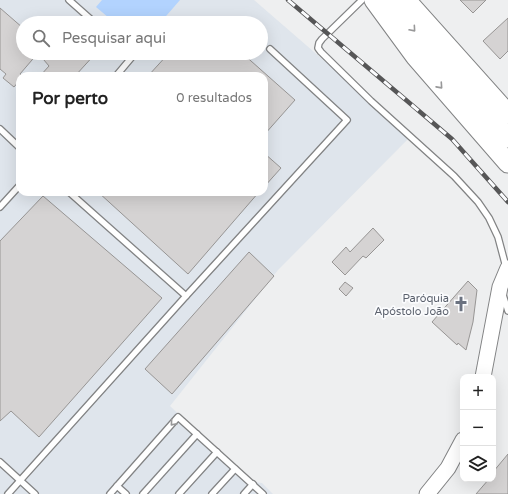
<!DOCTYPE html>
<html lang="pt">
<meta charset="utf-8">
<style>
body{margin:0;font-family:"Varela Round",sans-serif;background:#f6f6f6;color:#222}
.controls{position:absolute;right:12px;bottom:12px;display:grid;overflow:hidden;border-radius:8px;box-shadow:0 4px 16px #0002}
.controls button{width:36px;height:36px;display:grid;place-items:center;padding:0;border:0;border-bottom:1px solid #e0e0e0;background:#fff;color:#222;font:20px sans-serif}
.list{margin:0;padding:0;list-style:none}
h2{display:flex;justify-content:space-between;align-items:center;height:52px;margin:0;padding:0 16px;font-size:17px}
h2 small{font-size:13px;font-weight:400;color:#767676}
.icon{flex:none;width:22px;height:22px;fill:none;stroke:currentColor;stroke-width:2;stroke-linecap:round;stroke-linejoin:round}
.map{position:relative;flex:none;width:508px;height:494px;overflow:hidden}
.search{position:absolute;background:#fff;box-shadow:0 4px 16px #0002;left:16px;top:16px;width:252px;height:44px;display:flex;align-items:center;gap:10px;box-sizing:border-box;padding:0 14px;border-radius:22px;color:#767676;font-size:15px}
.panel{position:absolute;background:#fff;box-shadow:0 4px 16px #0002;left:16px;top:72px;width:252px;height:124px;border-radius:12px}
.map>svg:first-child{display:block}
.built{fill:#dfe5ec;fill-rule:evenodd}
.green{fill:#b2d3fe}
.building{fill:#d5d3d3;stroke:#979594}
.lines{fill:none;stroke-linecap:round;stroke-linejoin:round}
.lane-casing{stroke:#828384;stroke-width:8}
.secondary-casing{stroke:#828384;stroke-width:17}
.highway-casing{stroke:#828384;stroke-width:21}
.lane{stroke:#fff;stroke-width:5.5}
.secondary{stroke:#fff;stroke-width:15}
.highway{stroke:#fff;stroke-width:19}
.rail-casing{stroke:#565657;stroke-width:4.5}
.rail{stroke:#fbfcfe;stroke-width:3;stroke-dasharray:9;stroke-linecap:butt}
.oneway{stroke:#989899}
.labels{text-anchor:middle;stroke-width:3.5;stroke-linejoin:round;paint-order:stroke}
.worship-label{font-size:11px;fill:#5b616d;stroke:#fbfcfe;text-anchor:end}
</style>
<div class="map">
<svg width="508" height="494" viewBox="0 0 508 494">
<rect width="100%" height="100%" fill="#eeeff0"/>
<!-- built -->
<path class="built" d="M0,0H254L411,136L278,270L170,406L248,481L262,483L273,494H0ZM23,23H261V53H23ZM20,76H264V192H20Z"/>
<!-- green -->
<polygon class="green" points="102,0 180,0 160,23 115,23 96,7"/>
<!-- building -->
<g class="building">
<polygon points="460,0 486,0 473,13"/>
<polygon points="0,8 23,28 23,53 48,53 56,58 61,53 96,53 75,76 40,76 49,66 38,53 20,74 23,76 20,76 20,80 14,87 3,78 6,74 0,69"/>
<polygon points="508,18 508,51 500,59 483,41"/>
<polygon points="169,53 242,53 295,100 264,135 264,76 148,76"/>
<polygon points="264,153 281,168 264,187"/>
<polygon points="98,192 259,192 188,274"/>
<polygon points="43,196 162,298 39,437 11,411 0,421 0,241"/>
<polygon points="373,228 384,240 366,258 363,256 345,275 332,262 346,247 350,252"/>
<polygon points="249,252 274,276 172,394 145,369"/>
<polygon points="468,281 477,290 473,322 466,350 458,343 457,345 432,322"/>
<polygon points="345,282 353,288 346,296 339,289"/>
<polygon points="508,454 508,494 476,494 489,479 493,479 493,472"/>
</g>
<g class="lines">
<defs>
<g id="lane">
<polyline points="69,0 95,23"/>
<polyline points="362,0 322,39 319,43 318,48 321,52 371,101 454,176 478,202 489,218 498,237 506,267"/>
<polyline points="116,76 132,57 128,53"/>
<polyline points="0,129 20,148"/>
<polyline points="69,192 186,296"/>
<polyline points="0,207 20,185"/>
<polyline points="503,295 508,311"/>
<polyline points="0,462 35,494"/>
<polyline points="8,494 186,296 347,120 270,49"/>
<polyline points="110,494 117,486"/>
<polyline points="126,494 117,486 178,417 263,494"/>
<polyline points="143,494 197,434"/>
<polyline points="179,494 217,452"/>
<polyline points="212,494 235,469"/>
<polyline points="244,494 253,484"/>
</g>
<g id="secondary">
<polyline points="483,377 500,287 508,268"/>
<polyline points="427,494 448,468 463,440"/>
</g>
<g id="highway">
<polyline points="374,0 415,56 508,163"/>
<polyline points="387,0 508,138"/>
<polyline points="406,0 508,114"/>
</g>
</defs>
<!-- lane casing -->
<use href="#lane" class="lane-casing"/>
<!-- secondary casing -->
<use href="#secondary" class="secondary-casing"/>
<!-- highway casing -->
<use href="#highway" class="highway-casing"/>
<!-- lane -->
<use href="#lane" class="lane"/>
<!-- secondary -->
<use href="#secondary" class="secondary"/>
<!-- highway -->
<use href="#highway" class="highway"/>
<defs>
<polyline id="rail" points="288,0 452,139 508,202"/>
</defs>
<!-- rail casing -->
<use href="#rail" class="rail-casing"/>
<!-- rail -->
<use href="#rail" class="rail"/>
</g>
<!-- one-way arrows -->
<defs><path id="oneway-chevron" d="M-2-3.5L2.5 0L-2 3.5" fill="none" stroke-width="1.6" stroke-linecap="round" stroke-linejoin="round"/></defs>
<g class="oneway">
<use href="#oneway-chevron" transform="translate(413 29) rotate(49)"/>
<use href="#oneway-chevron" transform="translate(440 86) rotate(48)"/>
<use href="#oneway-chevron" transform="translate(173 423) rotate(131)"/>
</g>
<!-- icons -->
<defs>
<symbol id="church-bare" viewBox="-9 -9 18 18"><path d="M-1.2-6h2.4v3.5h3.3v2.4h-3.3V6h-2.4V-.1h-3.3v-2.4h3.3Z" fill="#6b7280" stroke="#fbfcfe" stroke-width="2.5" paint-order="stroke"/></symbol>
</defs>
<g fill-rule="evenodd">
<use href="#church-bare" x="450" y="293" width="22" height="22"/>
</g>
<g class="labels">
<!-- worship labels -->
<g class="worship-label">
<text x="449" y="302">Paróquia<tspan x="449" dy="13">Apóstolo João</tspan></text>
</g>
</g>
</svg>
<div class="controls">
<button>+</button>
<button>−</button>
<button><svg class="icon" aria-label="layers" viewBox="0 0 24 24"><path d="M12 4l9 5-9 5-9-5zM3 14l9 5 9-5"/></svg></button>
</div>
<div class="search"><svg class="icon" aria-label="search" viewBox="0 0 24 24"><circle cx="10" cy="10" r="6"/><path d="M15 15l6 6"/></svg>Pesquisar aqui</div>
<section class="panel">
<h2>Por perto<small>0 resultados</small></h2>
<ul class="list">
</ul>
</section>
</div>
